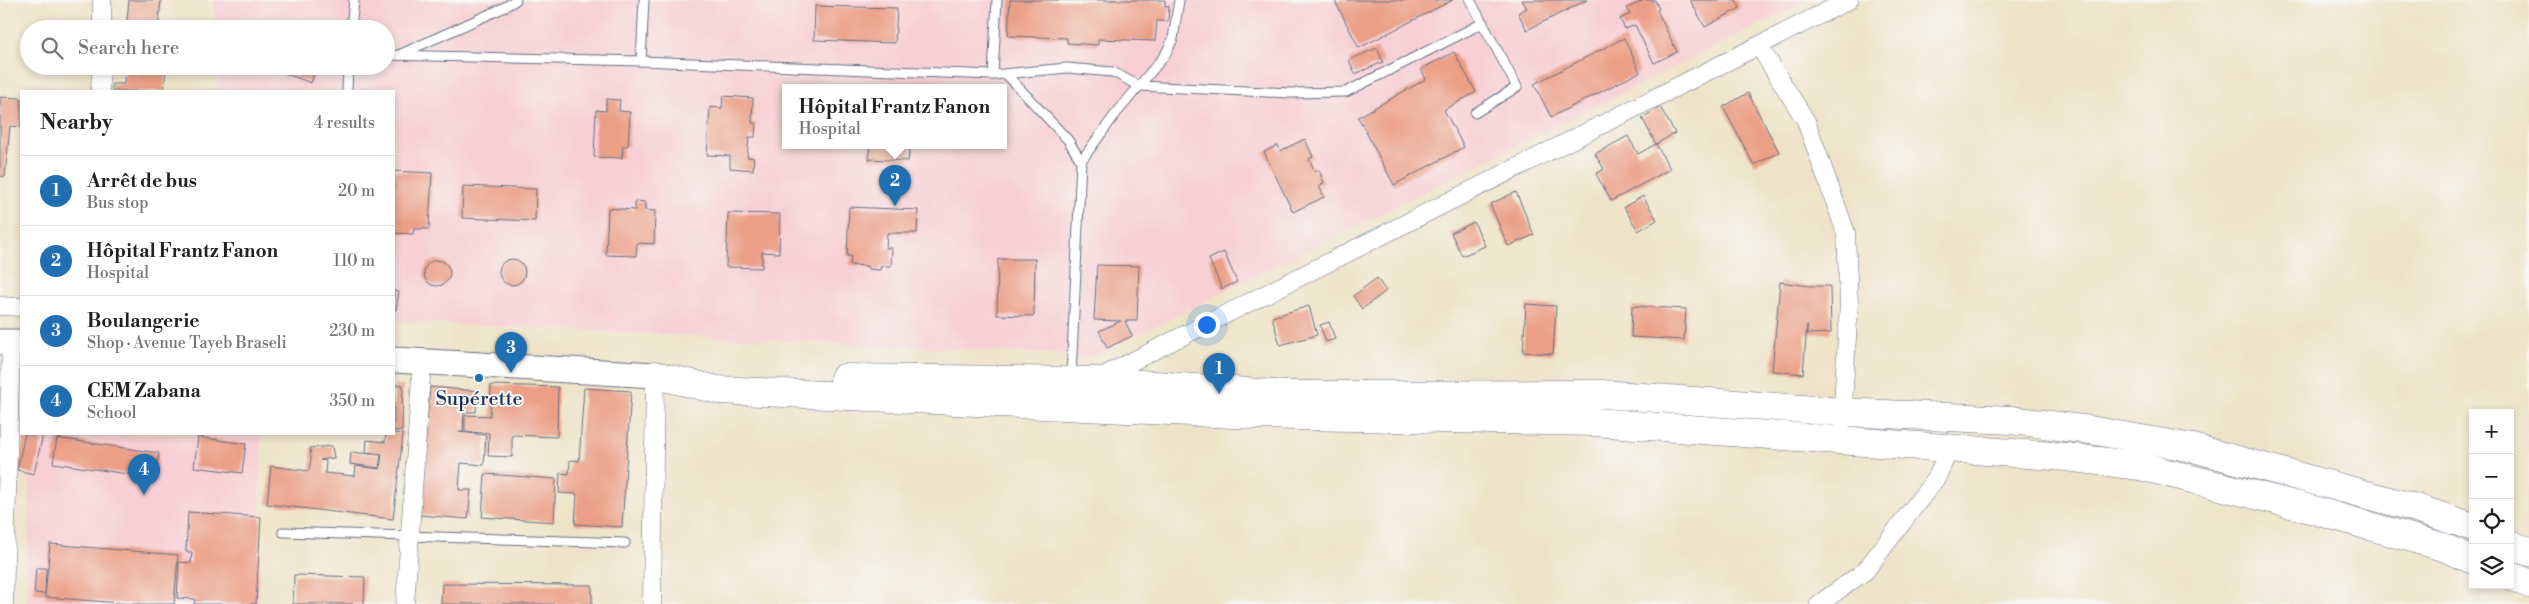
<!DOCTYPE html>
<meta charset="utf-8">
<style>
body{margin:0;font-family:"Libre Bodoni",serif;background:#f2f2f2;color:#202124}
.controls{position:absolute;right:15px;bottom:15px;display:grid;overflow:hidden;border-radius:0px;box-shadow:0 2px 8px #0003}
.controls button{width:45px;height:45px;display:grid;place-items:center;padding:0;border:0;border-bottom:1px solid #e0e0e0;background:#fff;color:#202124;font:25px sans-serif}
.you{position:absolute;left:1206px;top:324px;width:18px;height:18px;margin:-12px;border:4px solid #fff;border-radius:50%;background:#1a73e8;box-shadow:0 0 0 8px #1a73e833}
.badge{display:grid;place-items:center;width:32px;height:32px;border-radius:50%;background:#1f6fb2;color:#fff;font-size:16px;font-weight:700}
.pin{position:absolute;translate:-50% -41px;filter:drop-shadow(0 1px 2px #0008)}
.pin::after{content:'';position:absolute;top:26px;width:18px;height:15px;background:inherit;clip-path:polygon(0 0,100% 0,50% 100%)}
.popup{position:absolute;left:782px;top:84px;width:225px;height:65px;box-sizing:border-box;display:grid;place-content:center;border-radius:0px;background:#fff;filter:drop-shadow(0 1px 4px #0005);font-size:16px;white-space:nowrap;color:#757577}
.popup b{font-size:19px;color:#202124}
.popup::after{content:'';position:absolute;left:50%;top:100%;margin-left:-10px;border:10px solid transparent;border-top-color:#fff}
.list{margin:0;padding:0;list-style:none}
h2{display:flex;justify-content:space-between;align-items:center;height:65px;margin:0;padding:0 20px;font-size:21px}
h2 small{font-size:16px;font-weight:400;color:#757577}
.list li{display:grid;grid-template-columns:32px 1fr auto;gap:15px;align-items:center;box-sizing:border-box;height:70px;padding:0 20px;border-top:1px solid #e0e0e0}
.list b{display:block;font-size:19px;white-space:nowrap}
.list p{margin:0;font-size:16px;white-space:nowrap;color:#757577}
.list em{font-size:16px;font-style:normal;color:#757577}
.icon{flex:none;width:28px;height:28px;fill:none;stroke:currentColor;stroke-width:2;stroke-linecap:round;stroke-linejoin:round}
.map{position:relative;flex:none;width:2529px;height:604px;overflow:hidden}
.search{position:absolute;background:#fff;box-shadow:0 2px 8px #0003;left:20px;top:20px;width:375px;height:55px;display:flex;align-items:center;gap:12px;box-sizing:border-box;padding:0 18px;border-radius:28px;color:#757577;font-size:19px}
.panel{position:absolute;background:#fff;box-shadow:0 2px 8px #0003;left:20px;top:90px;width:375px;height:345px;border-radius:0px}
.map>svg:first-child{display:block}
.built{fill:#f7cfd4;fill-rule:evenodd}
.building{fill:#eb9f86}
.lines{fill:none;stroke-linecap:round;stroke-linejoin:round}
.lane-casing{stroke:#656e83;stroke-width:11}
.street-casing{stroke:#656e83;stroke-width:19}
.secondary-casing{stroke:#656e83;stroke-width:27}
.highway-casing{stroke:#656e83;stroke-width:29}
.lane{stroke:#fff;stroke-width:9}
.street{stroke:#fff;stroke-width:18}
.secondary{stroke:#fff;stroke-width:25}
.highway{stroke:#fff;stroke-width:28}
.poi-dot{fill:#1f6fb2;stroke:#f6f6f2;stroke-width:2}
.labels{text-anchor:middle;stroke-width:4;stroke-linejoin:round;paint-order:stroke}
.poi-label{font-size:20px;fill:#1b2f5e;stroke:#f6f6f2}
</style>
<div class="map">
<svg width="2529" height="604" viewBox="0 0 2529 604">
<rect width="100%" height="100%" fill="#f6f6f2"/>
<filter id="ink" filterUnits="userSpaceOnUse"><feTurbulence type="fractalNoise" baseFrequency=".02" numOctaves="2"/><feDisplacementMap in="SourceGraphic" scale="10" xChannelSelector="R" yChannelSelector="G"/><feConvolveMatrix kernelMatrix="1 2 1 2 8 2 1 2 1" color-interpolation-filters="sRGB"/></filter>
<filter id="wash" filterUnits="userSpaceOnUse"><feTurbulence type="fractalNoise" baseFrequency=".0096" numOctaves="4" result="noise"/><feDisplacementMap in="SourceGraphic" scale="20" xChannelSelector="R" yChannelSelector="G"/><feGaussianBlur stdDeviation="1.12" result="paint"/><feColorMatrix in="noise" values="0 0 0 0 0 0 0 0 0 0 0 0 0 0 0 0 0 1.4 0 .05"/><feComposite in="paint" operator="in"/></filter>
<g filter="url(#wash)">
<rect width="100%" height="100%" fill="#eee3c7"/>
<!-- built -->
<g class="built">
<path d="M213,0H1809L1095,356L394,321V91H218L217,66H386V29H215ZM786,87H1004V145H786Z"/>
<polygon points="30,434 261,434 259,604 27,604"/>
</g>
<g id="blocks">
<!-- building -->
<g class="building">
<polygon points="129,0 161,0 158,29 126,29"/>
<polygon points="1010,0 1165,0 1165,6 1169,6 1168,21 1157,21 1155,41 1098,39 1098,45 1067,43 1067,38 1008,36"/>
<polygon points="1337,0 1453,0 1359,48 1335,1"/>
<polygon points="1522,0 1587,0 1527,30 1518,13 1527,8"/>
<polygon points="1644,0 1655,0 1659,9 1657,10 1677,52 1654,63 1635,25 1625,29 1620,19 1630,14 1627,8"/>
<polygon points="1690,0 1736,0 1740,8 1705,27"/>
<polygon points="815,6 897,8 895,43 814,40"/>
<polygon points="1624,38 1640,72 1551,117 1534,84"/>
<polygon points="1377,48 1383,62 1355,74 1349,60"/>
<polygon points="1454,52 1476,92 1444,110 1464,147 1394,185 1358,117 1426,79 1421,69"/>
<polygon points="125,66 166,66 164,91 112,91 112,84 124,84"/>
<polygon points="265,66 317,66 311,83"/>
<polygon points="1748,93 1779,152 1754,165 1723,107"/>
<polygon points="723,96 753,98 752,123 756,123 755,137 749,137 747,157 754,158 753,170 730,168 730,156 707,155 710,107 722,108"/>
<polygon points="0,97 21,98 21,127 10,126 5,177 0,176"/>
<polygon points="606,99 620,100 619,111 630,112 628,146 623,146 622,158 594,157 596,110 606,111"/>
<polygon points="1660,107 1675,133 1656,144 1642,118"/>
<polygon points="1628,136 1638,154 1656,144 1670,169 1611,201 1596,174 1604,169 1595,154"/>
<polygon points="1305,139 1313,157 1309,159 1315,172 1319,170 1324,183 1319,186 1324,197 1293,212 1264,152 1278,145 1280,151"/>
<polygon points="870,145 910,145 908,161 869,159"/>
<polygon points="394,171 432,173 429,229 414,229 413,234 394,233"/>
<polygon points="463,186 536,189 535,221 462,218"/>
<polygon points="1516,192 1534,235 1508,246 1490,204"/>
<polygon points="1643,196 1657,220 1638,231 1624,207"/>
<polygon points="635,201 645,202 645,210 655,211 654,244 637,243 636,256 606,255 608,208 635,210"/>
<polygon points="849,207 918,210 917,233 887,233 886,248 892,248 891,266 881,266 880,270 868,269 867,266 850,265 851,256 847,256"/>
<polygon points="728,213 780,214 779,253 762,252 762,268 726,267"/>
<polygon points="1474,222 1485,246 1462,256 1451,233"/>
<polygon points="1224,252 1237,282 1222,289 1209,259"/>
<polygon points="998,259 1035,259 1034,316 997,315"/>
<circle cx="512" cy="272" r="13"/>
<circle cx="437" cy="273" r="13"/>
<polygon points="1097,265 1139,266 1137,321 1125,321 1132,336 1107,348 1099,331 1121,321 1094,320"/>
<polygon points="1377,278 1386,291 1362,309 1353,296"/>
<polygon points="1780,282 1810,286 1830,286 1831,333 1807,334 1807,325 1803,374 1772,371"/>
<polygon points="394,291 399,292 396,310 394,310"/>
<polygon points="1526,304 1556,306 1553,354 1523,352"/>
<polygon points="1309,306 1317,335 1280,345 1272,317"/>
<polygon points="1632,306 1686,309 1684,340 1631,337"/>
<polygon points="1329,322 1335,339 1326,342 1320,325"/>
<polygon points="394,385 403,385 402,431 394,431"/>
<polygon points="491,385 558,387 557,437 512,435 512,457 488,456 489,433 465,432 465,415 490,416"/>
<polygon points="430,387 477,391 476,412 464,412 463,432 459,432 486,435 484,465 461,463 459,490 471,490 468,519 419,515"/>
<polygon points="584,388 631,391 622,527 575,524 577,494 559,493 560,473 569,474 570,460 579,461"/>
<polygon points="394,433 403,434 393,519 267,504 271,466 309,471 311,459 310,448 332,446 334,458 320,460 326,461 325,473 355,476 356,466 380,469 382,454 366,452 367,440 385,442 386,434"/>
<polygon points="25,434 43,434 34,474 17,470"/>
<polygon points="198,437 246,444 242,473 194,467"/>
<polygon points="57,438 159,453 155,478 53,463"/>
<polygon points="351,452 381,455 379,468 350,464"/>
<polygon points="485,474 556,479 554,522 482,517"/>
<polygon points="188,512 261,517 256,604 194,604 195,599 177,598 179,562 191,563 192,552 186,552"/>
<polygon points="50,544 178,555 174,604 131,604 45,597"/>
<polygon points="36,568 46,568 45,594 34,593"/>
<polygon points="294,575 365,577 364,604 293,604"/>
<polygon points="442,584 592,585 592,604 441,604"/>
</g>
</g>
</g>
<g filter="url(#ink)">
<use href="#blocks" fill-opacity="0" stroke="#656e83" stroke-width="1"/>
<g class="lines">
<defs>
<g id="lane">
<polyline points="1470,0 1517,87 1475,113"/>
<polyline points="351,29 354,0"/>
<polyline points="401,54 503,8 516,0"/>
<polyline points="386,55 641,61 993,75 1067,68 1113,72 1139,86 1291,93 1346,92 1483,23"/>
<polyline points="641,61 644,0"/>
<polyline points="1006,74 1068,140 1081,161 1071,378"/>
<polyline points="993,75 997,0"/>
<polyline points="347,91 348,66"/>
<polyline points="1081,161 1114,116 1165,55 1173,39 1179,0"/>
<polyline points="283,532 625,543"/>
</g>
<g id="street">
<polyline points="102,29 102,0"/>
<polyline points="1759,46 1806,121 1846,233 1849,303 1842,422"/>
<polyline points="100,91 101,66"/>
<polyline points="0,306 21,307"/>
<polyline points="1101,381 1109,373 1849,0"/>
<polyline points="4,604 11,342"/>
<polyline points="405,604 422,363"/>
<polyline points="652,604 655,375"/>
<polyline points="1819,604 1865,571 1937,477 1950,447"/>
</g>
<g id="secondary">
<polyline points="0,342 21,342"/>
<polyline points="394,360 655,375"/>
</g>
<g id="highway">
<polyline points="655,375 718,390 1255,415 1595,422 2066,457 2140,466 2303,507 2443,547 2473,560"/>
<polyline points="844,378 1102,381 1288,395 1602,394 1843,412 2011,420 2090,430 2193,448 2416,508 2473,527"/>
<polyline points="2510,544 2529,552"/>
<polyline points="2510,575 2529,584"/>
</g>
</defs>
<!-- lane casing -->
<use href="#lane" class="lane-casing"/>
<!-- street casing -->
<use href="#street" class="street-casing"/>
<!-- secondary casing -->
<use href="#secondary" class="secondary-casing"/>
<!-- highway casing -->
<use href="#highway" class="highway-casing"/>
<!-- lane -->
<use href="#lane" class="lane"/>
<!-- street -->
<use href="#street" class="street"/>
<!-- secondary -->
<use href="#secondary" class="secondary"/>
<!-- highway -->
<use href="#highway" class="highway"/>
</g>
</g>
<!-- markers -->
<circle class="poi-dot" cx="479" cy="378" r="5"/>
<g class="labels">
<!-- poi labels -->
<g class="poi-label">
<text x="479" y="405">Supérette</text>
</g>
</g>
</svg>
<div class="controls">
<button>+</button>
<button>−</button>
<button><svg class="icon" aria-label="locate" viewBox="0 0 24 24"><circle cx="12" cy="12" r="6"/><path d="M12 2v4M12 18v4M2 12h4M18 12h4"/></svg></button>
<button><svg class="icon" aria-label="layers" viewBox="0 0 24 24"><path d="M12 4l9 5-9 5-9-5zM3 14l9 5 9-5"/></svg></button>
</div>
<div class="you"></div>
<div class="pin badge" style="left:1219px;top:394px">1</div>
<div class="pin badge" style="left:895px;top:206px">2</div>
<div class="popup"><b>Hôpital Frantz Fanon</b>Hospital</div>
<div class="pin badge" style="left:511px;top:373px">3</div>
<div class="pin badge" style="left:144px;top:495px">4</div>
<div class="search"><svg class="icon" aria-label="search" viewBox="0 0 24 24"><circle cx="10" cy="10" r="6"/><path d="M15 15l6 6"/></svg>Search here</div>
<section class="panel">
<h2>Nearby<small>4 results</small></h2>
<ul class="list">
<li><span class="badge">1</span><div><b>Arrêt de bus</b><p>Bus stop</p></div><em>20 m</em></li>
<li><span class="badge">2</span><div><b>Hôpital Frantz Fanon</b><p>Hospital</p></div><em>110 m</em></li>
<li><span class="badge">3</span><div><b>Boulangerie</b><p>Shop · Avenue Tayeb Braseli</p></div><em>230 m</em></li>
<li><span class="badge">4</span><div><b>CEM Zabana</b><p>School</p></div><em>350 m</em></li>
</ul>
</section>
</div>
